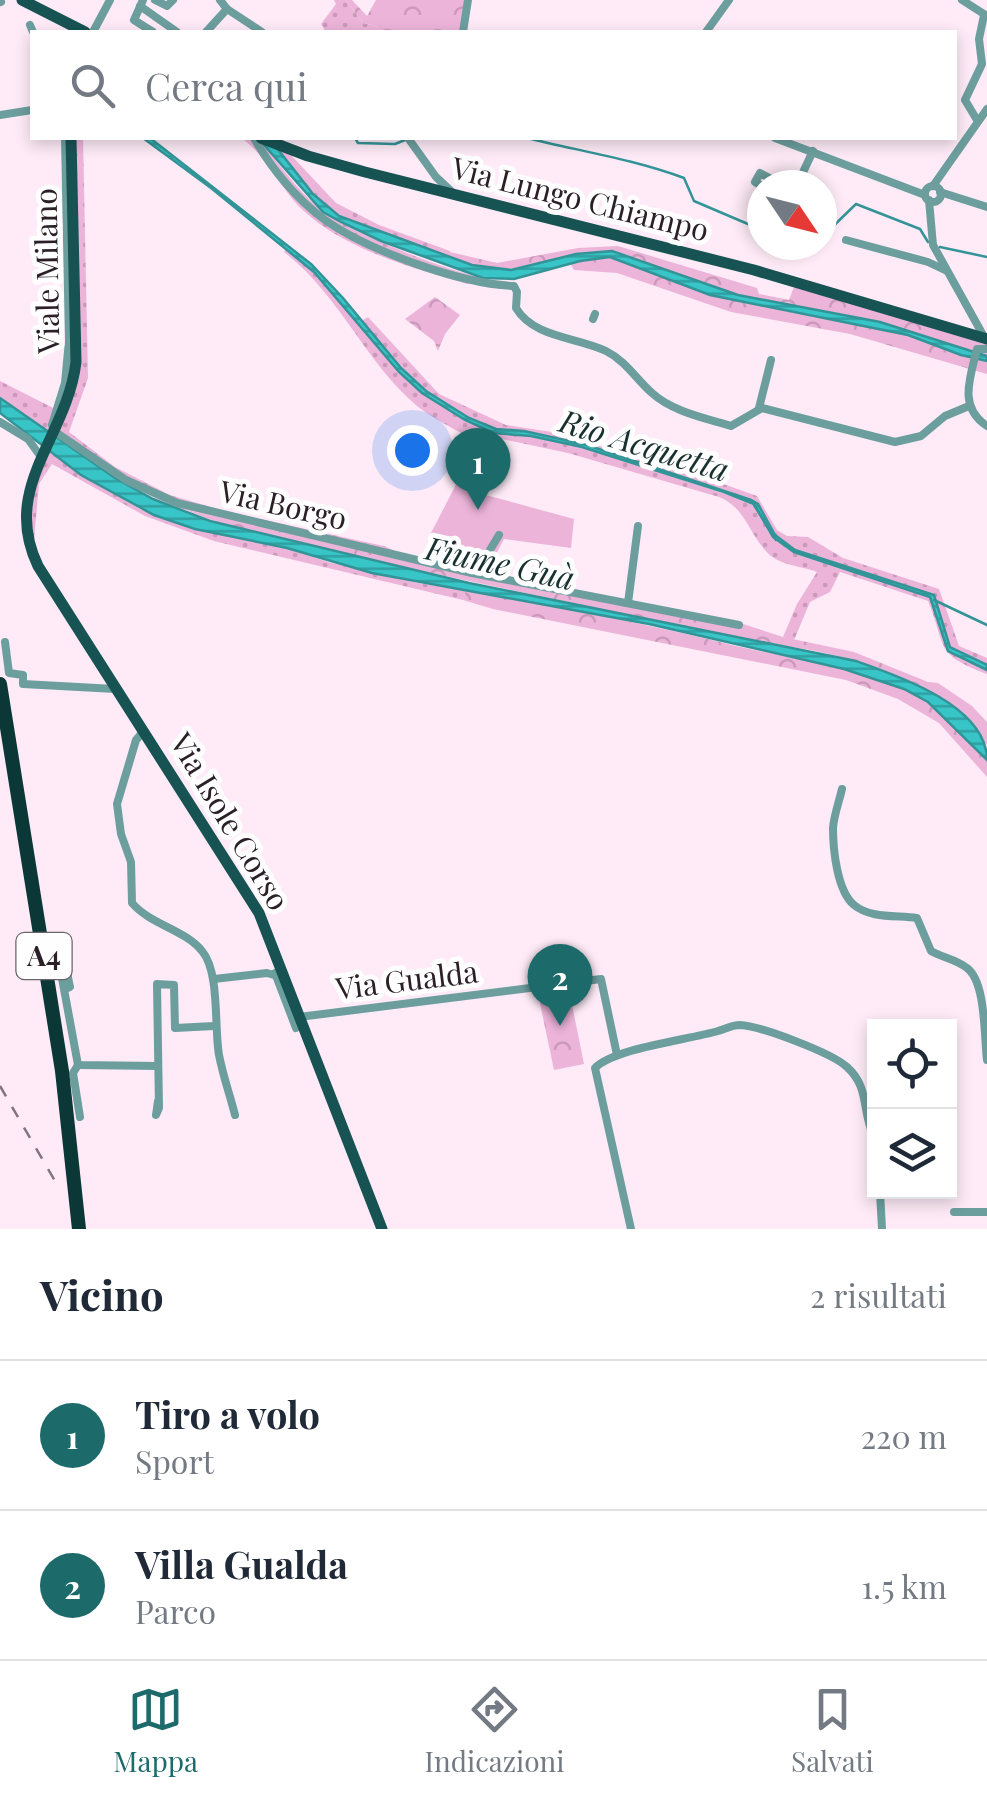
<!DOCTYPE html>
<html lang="it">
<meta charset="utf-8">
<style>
body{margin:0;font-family:"Playfair Display",serif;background:#f6f6f7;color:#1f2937}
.controls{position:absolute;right:30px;bottom:30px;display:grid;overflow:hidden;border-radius:0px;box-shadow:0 5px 15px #0003}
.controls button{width:90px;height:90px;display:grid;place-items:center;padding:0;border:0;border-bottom:2px solid #e0e1e3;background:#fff;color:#1f2937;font:50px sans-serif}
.compass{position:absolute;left:747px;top:170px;width:90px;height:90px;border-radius:50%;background:#fff;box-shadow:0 5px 15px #0003;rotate:125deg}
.you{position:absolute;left:412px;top:450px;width:35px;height:35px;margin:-25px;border:8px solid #fff;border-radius:50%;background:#1a73e8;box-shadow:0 0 0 15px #1a73e833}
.badge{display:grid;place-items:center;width:65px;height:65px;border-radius:50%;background:#1d6a6a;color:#fff;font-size:32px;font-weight:700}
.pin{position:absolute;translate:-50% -82px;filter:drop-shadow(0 2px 5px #0008)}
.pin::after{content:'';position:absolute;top:52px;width:35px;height:30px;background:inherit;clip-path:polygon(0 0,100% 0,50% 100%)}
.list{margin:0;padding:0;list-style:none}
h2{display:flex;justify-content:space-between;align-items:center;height:130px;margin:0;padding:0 40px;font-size:42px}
h2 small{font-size:32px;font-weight:400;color:#747a83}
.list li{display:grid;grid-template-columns:65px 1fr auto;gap:30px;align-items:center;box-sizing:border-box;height:150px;padding:0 40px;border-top:2px solid #e0e1e3}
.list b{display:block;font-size:38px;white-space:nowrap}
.list p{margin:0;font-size:32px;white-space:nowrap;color:#747a83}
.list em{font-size:32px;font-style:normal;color:#747a83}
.icon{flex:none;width:55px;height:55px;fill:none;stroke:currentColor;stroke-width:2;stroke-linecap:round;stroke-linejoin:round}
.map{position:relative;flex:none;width:987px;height:1229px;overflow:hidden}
.search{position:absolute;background:#fff;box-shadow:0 5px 15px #0003;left:30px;right:30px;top:30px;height:110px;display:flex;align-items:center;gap:25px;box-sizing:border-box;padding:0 35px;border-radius:0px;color:#747a83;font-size:38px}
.sheet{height:430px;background:#fff}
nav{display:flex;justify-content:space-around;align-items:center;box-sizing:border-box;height:140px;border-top:2px solid #e0e1e3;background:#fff;font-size:28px;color:#747a83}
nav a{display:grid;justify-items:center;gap:5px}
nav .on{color:#1d6a6a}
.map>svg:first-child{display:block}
.grass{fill:url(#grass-dots)}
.forest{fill:url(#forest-crowns)}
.pitch{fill:#ecb4d9}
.water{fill:url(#water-rules);stroke:#339497;stroke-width:2.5}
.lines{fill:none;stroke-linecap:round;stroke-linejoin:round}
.stream{stroke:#339497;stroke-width:2.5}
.minor{stroke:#6d9e9e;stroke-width:8}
.major{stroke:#185354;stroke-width:11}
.highway{stroke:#0b3737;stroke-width:14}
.rail{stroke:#83757e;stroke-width:2.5;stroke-dasharray:12 12;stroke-linecap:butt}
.labels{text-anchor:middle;stroke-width:10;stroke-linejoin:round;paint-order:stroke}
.shield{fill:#fefefe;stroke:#6a6368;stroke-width:2.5}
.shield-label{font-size:28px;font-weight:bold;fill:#2b2027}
.street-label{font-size:30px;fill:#2b2027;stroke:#fefefe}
.water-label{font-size:32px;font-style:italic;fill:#193030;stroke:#fefefe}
</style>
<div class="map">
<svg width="987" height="1229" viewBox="0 0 987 1229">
<defs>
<pattern id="grass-dots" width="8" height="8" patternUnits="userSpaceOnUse" patternTransform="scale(2.5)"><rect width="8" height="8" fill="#ecb4d9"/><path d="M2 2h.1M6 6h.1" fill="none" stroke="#cb9aba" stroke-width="1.8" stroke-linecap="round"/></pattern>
<pattern id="forest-crowns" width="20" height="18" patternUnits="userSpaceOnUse" patternTransform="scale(2.5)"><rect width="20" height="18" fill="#ecb4d9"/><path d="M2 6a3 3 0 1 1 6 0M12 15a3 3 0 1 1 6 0" fill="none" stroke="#cb9aba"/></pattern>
<pattern id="water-rules" width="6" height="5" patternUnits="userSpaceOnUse" patternTransform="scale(2.5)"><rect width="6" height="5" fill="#37c5c7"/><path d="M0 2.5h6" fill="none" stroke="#2fa0a2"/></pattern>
</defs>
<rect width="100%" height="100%" fill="#feebf7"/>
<!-- grass -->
<g class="grass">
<polygon points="334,0 346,0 363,23 376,26 380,32 326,32 321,24 336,4"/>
<path d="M71,138H83L88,378L69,432L115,467L170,495L228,512L384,546L400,553L186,510C117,487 59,440 0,398V381L61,412L70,392Z"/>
<path d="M241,138H258C279,163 299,194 326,213C355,235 457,275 493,280L490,284L470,279L468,284C411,268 328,245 290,196C275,177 261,151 241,138Z"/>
<polygon points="269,138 275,138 336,203 379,225 450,251 452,259 339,216 314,194"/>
<path d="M286,248L314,272L342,303L399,372L422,393L465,420L498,434L531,436L582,447L750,502L755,506L769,532L794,552L930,597L948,651L987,670V674C934,654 947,648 928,601L840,572L830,592L810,602L794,640L783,637L797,604L817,572C802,566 784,566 771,556C749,537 747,508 719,497L568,453L488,436L484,447C463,432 437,422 417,406C365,362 339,294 284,252Z"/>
<polygon points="368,317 439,394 506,425 558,433 625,454 636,456 653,453 670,465 757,496 777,530 787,536 808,537 843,558 939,589 959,646 987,658 987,665 952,650 934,595 795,550 775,535 751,500 725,490 618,457 587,445 524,431 496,429 469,418 423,389 390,357 361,321"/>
<polygon points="45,449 81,475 140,509 195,529 287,548 328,562 418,583 466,590 463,600 214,541 145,516 52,464 39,484 34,540 24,515"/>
</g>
<!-- forest -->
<g class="forest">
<polygon points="346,0 352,0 367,16 376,0 466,0 462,32 380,32 376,26 363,23"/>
<polygon points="618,246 757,288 759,294 789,300 795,284 987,339 987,356 880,322 738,295 612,251 576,254 501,271 452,259 450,252 497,263 578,248"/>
<polygon points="610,257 710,295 908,335 961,355 987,361 987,374 850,334 731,312 617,273 574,270 570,263"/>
<polygon points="435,297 460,315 445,334 438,351 434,341 405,319"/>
<path d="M186,510L743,624L783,637L854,652L928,682L938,683L972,706L987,722V745C932,676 844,651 760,643L338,553L221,524Z"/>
<path d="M466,590C556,606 647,624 736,646C799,661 871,665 927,701C950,716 969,740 987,760V777L939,723L898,699L846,680L493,609L463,600Z"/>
<polygon points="568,985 584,1064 554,1070 537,989"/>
</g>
<!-- pitch -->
<polygon class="pitch" points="471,437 491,451 491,471 482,494 574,519 571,548 504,539 485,575 475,573 480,561 430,535 465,467 462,456"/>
<!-- water -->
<g class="water">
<polygon points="143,138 150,138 311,264 343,298 401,368 426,391 469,418 496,429 524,431 587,445 751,500 758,504 775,535 795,550 934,595 950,647 987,665 987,670 948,651 930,597 794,552 773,537 754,504 724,492 582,447 531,436 494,433 465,420 422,393 399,372 314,272 211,188"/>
<polygon points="258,138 269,138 313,194 339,216 472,265 511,270 576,254 612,251 738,295 880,322 987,356 987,361 961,355 908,335 710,295 610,257 580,261 514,279 483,278 381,241 341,222 323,212"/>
<path d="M0,398L115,478L153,499L210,521L469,583L856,661C899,676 987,706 987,760L928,702L904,689L844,669L649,624L372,573L287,548L195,529L154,515L81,475L0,413Z"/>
</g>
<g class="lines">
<!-- stream -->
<g class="stream">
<polyline points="355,138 358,143 395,144 405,140"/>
<path d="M527,138C579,151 633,159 684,178L694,201L762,230"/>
<polyline points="822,237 856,204 920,229 928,242"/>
<polyline points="798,245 809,249 814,245"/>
<polyline points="940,247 987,257"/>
<polyline points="754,505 776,540"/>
<polyline points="934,600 987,625"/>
</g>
<!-- minor -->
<g class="minor">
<polyline points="143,0 134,20 153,32"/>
<polyline points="155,0 167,6 173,0"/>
<polyline points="220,0 227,9 262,32"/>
<polyline points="962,0 987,16"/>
<polyline points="0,1 1,2"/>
<polyline points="140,6 177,32"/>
<polyline points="30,25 33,32"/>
<polyline points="93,32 110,0"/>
<polyline points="206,32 227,9"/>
<polyline points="463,32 468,0"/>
<polyline points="706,32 729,0"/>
<polyline points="0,115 32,110"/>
<polyline points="977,120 965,100 982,64 979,39 984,15"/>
<path d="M254,138C271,168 296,199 325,220C369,251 461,284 514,286L517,292L516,308C534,338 577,337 606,351C626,361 636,379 652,393C673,412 705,418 731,426L762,408L895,442L921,436L945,416L969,406"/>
<polyline points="408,138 436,177 452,192"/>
<polyline points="775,138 925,195"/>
<polyline points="797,185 813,151"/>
<polyline points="762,186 755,182 760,173 771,179"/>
<polyline points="933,186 987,109"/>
<circle cx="933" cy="194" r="8"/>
<polyline points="940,192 987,207"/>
<polyline points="929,200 933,245 983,335"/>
<polyline points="846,240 928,262 947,271"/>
<polyline points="593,319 595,314"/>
<path d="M987,349H977C970,378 958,407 987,426"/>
<polyline points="759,408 771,360"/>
<polyline points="0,422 28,439 41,457"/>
<polyline points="52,425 65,383 69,341 65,138"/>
<polyline points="54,431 126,480 177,503 472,573 739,625"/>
<polyline points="476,573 499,535"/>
<polyline points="628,603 638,526"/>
<polyline points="5,642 9,673 23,675 23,684 115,689"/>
<path d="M143,732L136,740L117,804L121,834L131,862L132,903C151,925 184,929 202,951C220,972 214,1027 219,1055C223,1076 230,1095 235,1115"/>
<path d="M842,789C839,802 834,815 833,828C833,849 837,891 854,905C871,919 897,915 917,918L931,951C943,958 956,959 967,968C986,982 984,1036 987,1060"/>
<polyline points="275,973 296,1028"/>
<polyline points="214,979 267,973 281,977"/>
<polyline points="65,989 70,987 64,958 59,962 78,1065 158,1066"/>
<polyline points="299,1017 601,979 617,1055"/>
<polyline points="78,1065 73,1073 80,1117"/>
<polyline points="158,1101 156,1115 159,1108 157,984 174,985 175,1028 214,1026"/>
<polyline points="880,1192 882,1229"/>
<polyline points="954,1212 987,1212"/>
<path d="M631,1229L595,1068C615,1048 687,1040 718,1031C725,1029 732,1025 740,1025C761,1026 832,1053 847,1067C870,1088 861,1109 874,1137"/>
</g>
<!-- major -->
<g class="major">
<polyline points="22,0 85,32"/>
<path d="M71,138L76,362C67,438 0,487 38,566L259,913L382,1229"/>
<polyline points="261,138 308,156 365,172 754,270 987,339"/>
</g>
<!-- highway -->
<polyline class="highway" points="0,684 62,1071 79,1229"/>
<!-- rail -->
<polyline class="rail" points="0,1086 59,1188"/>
</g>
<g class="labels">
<!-- shield labels -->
<rect class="shield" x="16.5" y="933" width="55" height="46" rx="8"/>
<g class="shield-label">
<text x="44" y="966">A4</text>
</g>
<!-- street labels -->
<g class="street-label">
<text transform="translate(580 200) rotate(14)" y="10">Via Lungo Chiampo</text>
<text transform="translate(48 271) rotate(-91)" y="10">Viale Milano</text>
<text transform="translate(283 506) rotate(13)" y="10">Via Borgo</text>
<text transform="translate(229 822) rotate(59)" y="10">Via Isole Corso</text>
<text transform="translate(407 981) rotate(-7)" y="10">Via Gualda</text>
</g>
<!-- water labels -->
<g class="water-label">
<text transform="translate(644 446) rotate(17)" y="11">Rio Acquetta</text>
<text transform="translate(500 564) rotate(12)" y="11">Fiume Guà</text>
</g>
</g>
</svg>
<div class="controls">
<button><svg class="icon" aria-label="locate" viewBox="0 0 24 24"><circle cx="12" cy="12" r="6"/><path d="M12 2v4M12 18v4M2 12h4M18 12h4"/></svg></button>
<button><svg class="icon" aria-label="layers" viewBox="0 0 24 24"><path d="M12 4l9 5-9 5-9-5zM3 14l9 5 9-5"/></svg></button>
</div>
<svg class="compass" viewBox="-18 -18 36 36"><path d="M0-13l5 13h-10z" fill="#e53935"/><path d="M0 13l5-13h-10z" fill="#747a83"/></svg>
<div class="you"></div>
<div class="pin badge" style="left:478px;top:510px">1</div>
<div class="pin badge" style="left:560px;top:1026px">2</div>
<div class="search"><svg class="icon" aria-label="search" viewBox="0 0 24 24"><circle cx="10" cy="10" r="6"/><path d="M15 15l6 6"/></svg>Cerca qui</div>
</div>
<section class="sheet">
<h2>Vicino<small>2 risultati</small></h2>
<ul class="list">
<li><span class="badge">1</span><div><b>Tiro a volo</b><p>Sport</p></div><em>220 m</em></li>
<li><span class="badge">2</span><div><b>Villa Gualda</b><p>Parco</p></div><em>1.5 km</em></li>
</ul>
</section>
<nav>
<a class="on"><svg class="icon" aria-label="map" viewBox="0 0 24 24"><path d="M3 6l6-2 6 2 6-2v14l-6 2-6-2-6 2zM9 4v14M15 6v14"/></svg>Mappa</a>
<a><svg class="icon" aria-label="directions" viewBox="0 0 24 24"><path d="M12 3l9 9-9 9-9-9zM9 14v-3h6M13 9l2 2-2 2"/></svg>Indicazioni</a>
<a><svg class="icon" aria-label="saved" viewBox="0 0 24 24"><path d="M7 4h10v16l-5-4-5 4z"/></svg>Salvati</a>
</nav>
